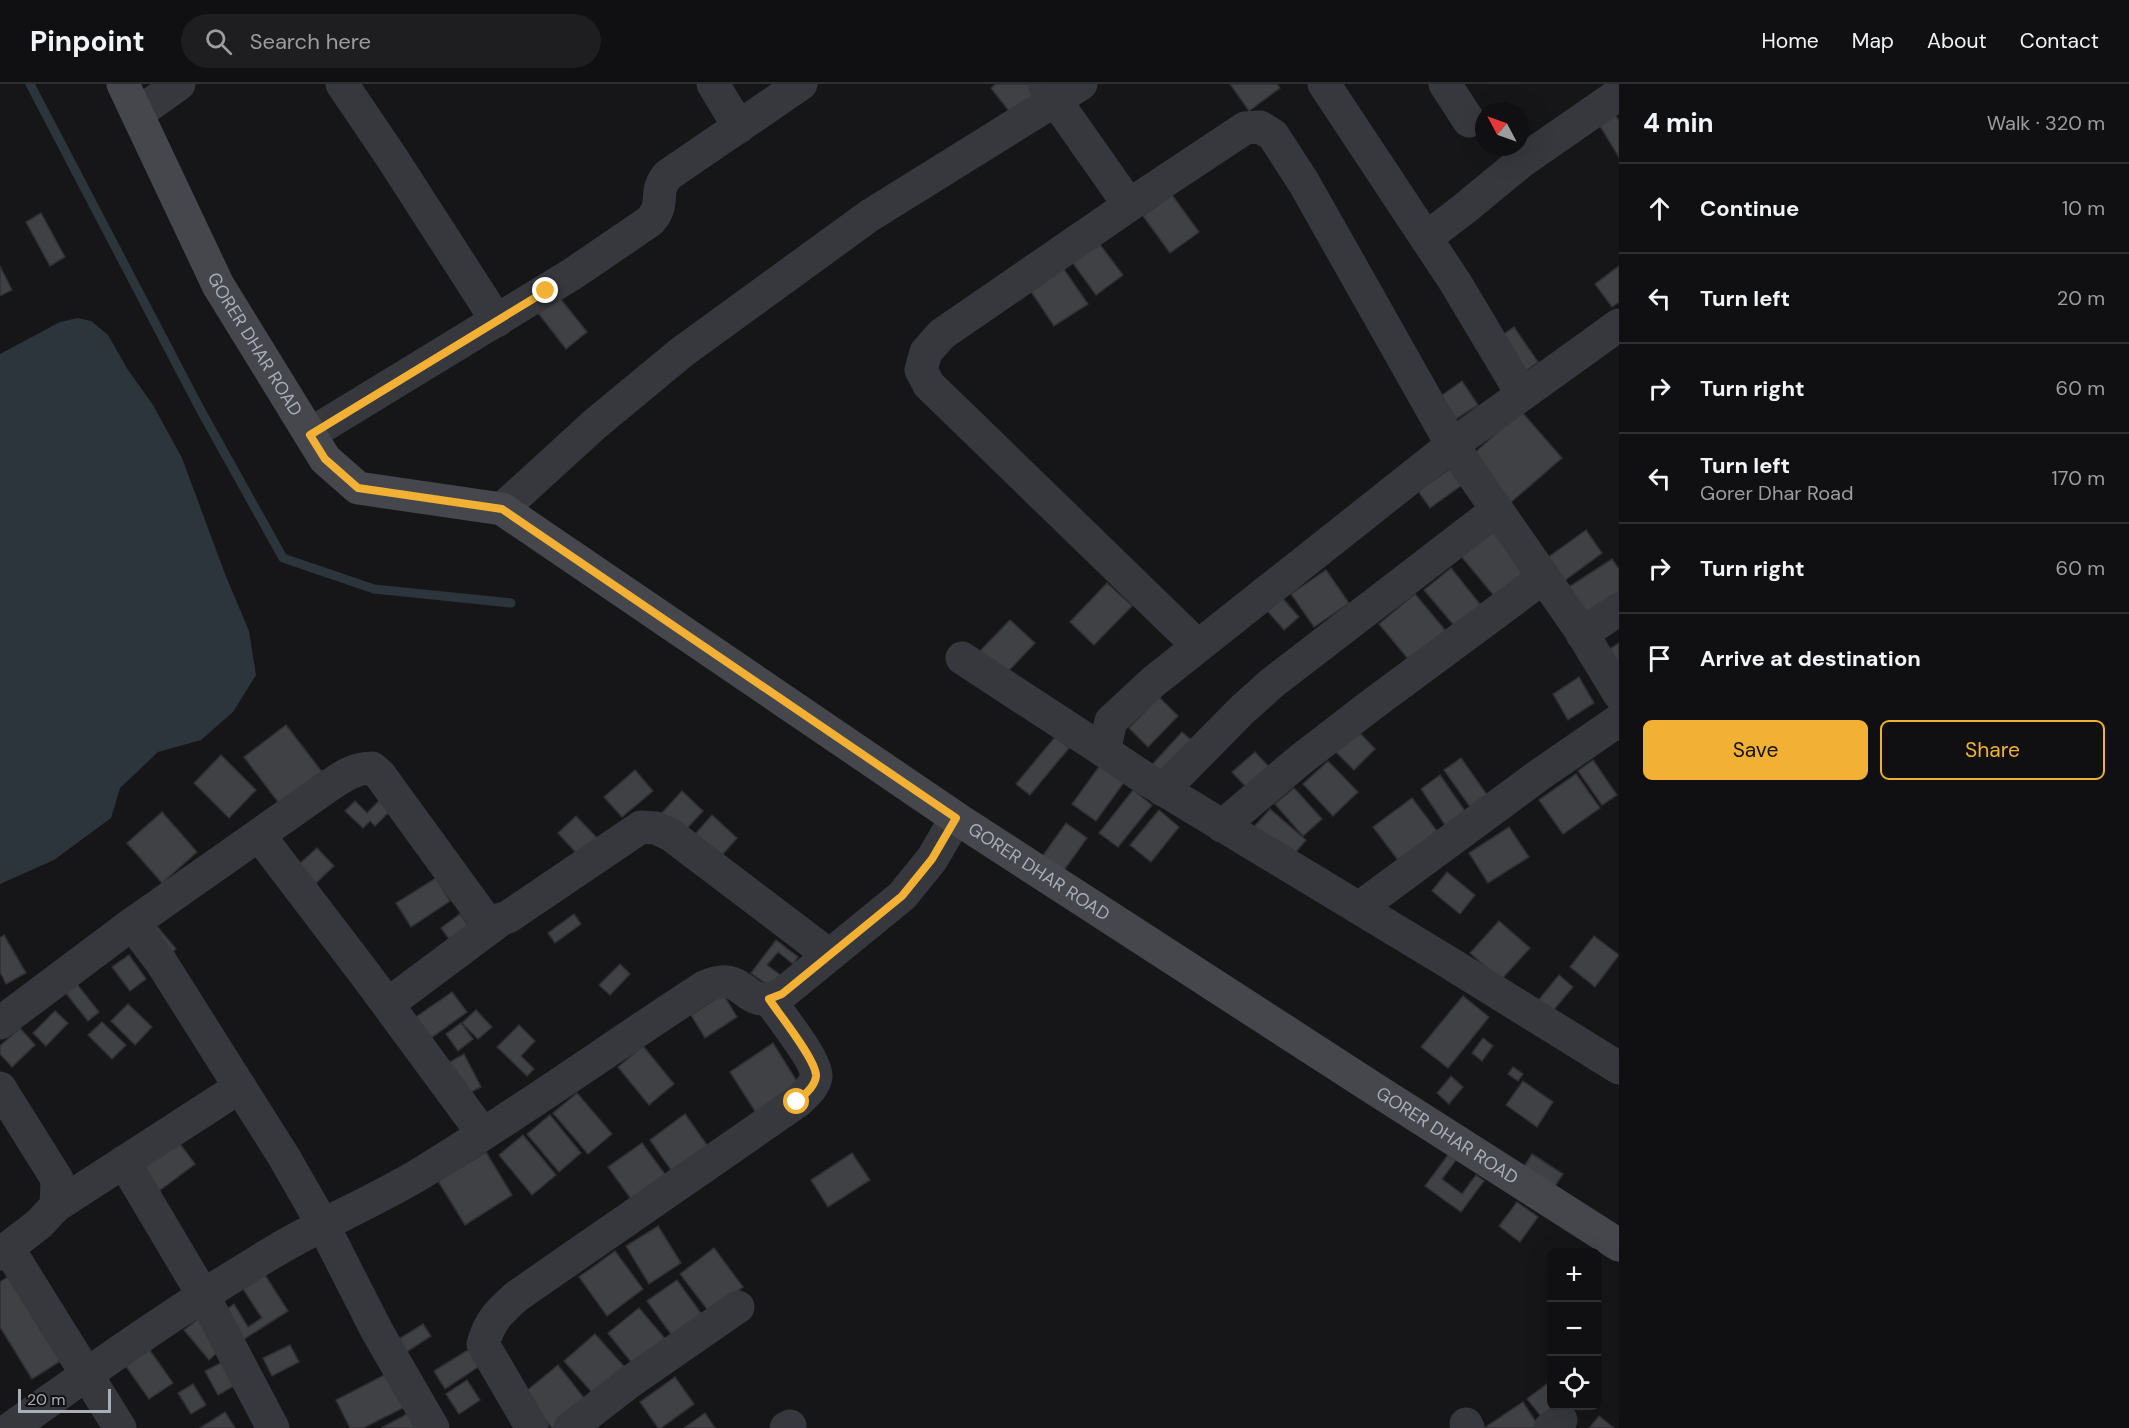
<!DOCTYPE html>
<meta charset="utf-8">
<style>
body{margin:0;font-family:"DM Sans",sans-serif;background:#1e1e20;color:#f1f3f6}
.controls{position:absolute;right:18px;bottom:18px;display:grid;overflow:hidden;border-radius:9px;box-shadow:0 6px 24px #0002}
.controls button{width:54px;height:54px;display:grid;place-items:center;padding:0;border:0;border-bottom:2px solid #303032;background:#101012;color:#f1f3f6;font:30px sans-serif}
.compass{position:absolute;left:1475px;top:18px;width:54px;height:54px;border-radius:50%;background:#101012;box-shadow:0 6px 24px #0002;rotate:311deg}
.scale{position:absolute;left:18px;bottom:15px;width:93px;box-sizing:border-box;padding-left:6px;border:3px solid #a8adb8;border-top:0;font-size:16px;line-height:21px;white-space:nowrap;color:#a8adb8;-webkit-text-stroke:4px #111113;paint-order:stroke}
.stop{position:absolute;width:18px;height:18px;margin:-14px;border:4px solid #f2b134;border-radius:50%;background:#fff}
.stop.end{background:#f2b134;border-color:#fff;box-shadow:0 2px 6px #0008}
.list{margin:0;padding:0;list-style:none}
h2{display:flex;justify-content:space-between;align-items:center;height:78px;margin:0;padding:0 24px;font-size:26px}
h2 small{font-size:20px;font-weight:400;color:#9c9d9f}
.list li{display:grid;grid-template-columns:39px 1fr auto;gap:18px;align-items:center;box-sizing:border-box;height:90px;padding:0 24px;border-top:2px solid #303032}
.list b{display:block;font-size:22px;white-space:nowrap}
.list p{margin:0;font-size:20px;white-space:nowrap;color:#9c9d9f}
.list em{font-size:20px;font-style:normal;color:#9c9d9f}
.actions{display:flex;gap:12px;padding:18px 24px}
.actions a{flex:1;padding:14px 0;border:2px solid #f2b134;border-radius:9px;text-align:center;font-size:21px;color:#f2b134}
.actions .main{background:#f2b134;color:#111}
.icon{flex:none;width:33px;height:33px;fill:none;stroke:currentColor;stroke-width:2;stroke-linecap:round;stroke-linejoin:round}
.map{position:relative;flex:none;width:1619px;height:1344px;overflow:hidden}
header{display:flex;align-items:center;gap:36px;box-sizing:border-box;height:84px;padding:0 30px;background:#101012;border-bottom:2px solid #303032}
header strong{font-size:28px}
nav{display:flex;gap:33px;margin-inline-start:auto;font-size:21px}
.search{width:420px;height:54px;background:#1e1e20;display:flex;align-items:center;gap:15px;box-sizing:border-box;padding:0 21px;border-radius:33px;color:#9c9d9f;font-size:22px}
main{display:flex}
aside{flex:1;background:#101012}
.map>svg:first-child{display:block}
.water{fill:#2c353c}
.lines{fill:none;stroke-linecap:round;stroke-linejoin:round}
.stream{stroke:#2c353c;stroke-width:9}
.building{fill:#404145;stroke:#303034;stroke-width:1.5}
.street{stroke:#37383d;stroke-width:33}
.secondary{stroke:#45474d;stroke-width:33}
.route{stroke:#f2b134;stroke-width:8}
.labels{text-anchor:middle;stroke-width:4.5;stroke-linejoin:round;paint-order:stroke}
.street-label{font-size:18px;fill:#a8adb8;stroke:#111113}
</style>
<header>
<strong>Pinpoint</strong>
<div class="search"><svg class="icon" aria-label="search" viewBox="0 0 24 24"><circle cx="10" cy="10" r="6"/><path d="M15 15l6 6"/></svg>Search here</div>
<nav><a>Home</a><a>Map</a><a>About</a><a>Contact</a></nav>
</header>
<main>
<div class="map">
<svg width="1619" height="1344" viewBox="0 0 1619 1344">
<rect width="100%" height="100%" fill="#161618"/>
<!-- water -->
<polygon class="water" points="78,234 91,237 108,251 128,286 153,321 182,374 225,490 249,547 256,591 233,628 201,656 158,668 120,704 111,734 54,776 0,800 0,270 60,238"/>
<g class="lines">
<!-- stream -->
<polyline class="stream" points="30,0 200,325 283,474 374,505 511,519"/>
</g>
<!-- building -->
<g class="building">
<polygon points="996,0 1036,0 1042,8 1012,31 991,4"/>
<polygon points="1230,0 1277,0 1280,4 1249,27"/>
<polygon points="1614,29 1619,37 1619,73 1598,39"/>
<polygon points="1172,111 1199,148 1170,169 1143,132"/>
<polygon points="41,129 65,173 50,182 26,138"/>
<polygon points="1098,158 1123,191 1096,211 1072,178"/>
<polygon points="0,182 12,206 0,212"/>
<polygon points="1619,182 1619,218 1612,223 1595,200"/>
<polygon points="1063,184 1088,220 1054,242 1030,206"/>
<polygon points="559,213 587,248 566,265 538,229"/>
<polygon points="1514,243 1538,278 1519,292 1494,257"/>
<polygon points="1462,297 1478,321 1456,335 1441,312"/>
<polygon points="1521,327 1562,374 1510,419 1470,373"/>
<polygon points="1454,382 1466,398 1430,424 1418,407"/>
<polygon points="1586,446 1602,469 1560,500 1543,477"/>
<polygon points="1493,447 1526,488 1495,513 1461,472"/>
<polygon points="1612,475 1619,485 1619,509 1581,533 1564,506"/>
<polygon points="1451,484 1483,524 1457,545 1424,506"/>
<polygon points="1326,486 1349,519 1314,543 1291,510"/>
<polygon points="1107,499 1132,522 1094,561 1070,538"/>
<polygon points="1279,510 1299,533 1284,546 1264,523"/>
<polygon points="1415,510 1450,552 1414,582 1379,540"/>
<polygon points="1010,536 1035,559 1001,595 976,571"/>
<polygon points="1619,559 1619,601 1600,571"/>
<polygon points="1579,593 1594,619 1568,636 1553,610"/>
<polygon points="1159,613 1178,632 1148,663 1129,644"/>
<polygon points="286,641 326,693 284,726 244,673"/>
<polygon points="1358,647 1375,665 1354,686 1336,668"/>
<polygon points="1182,648 1197,661 1164,696 1150,683"/>
<polygon points="1055,653 1069,664 1030,711 1016,700"/>
<polygon points="1255,668 1270,684 1248,705 1232,688"/>
<polygon points="221,671 256,706 229,734 194,699"/>
<polygon points="1461,674 1490,715 1473,727 1444,686"/>
<polygon points="1593,676 1617,711 1602,721 1578,687"/>
<polygon points="1328,677 1358,708 1333,732 1303,700"/>
<polygon points="1101,680 1125,697 1096,737 1072,720"/>
<polygon points="635,686 653,707 622,733 604,713"/>
<polygon points="1576,690 1600,724 1563,750 1539,716"/>
<polygon points="1440,691 1467,730 1447,744 1421,705"/>
<polygon points="1294,704 1322,735 1303,752 1275,720"/>
<polygon points="1133,706 1152,721 1118,763 1099,749"/>
<polygon points="682,707 703,727 681,751 660,731"/>
<polygon points="1412,714 1440,751 1401,780 1373,743"/>
<polygon points="355,717 367,729 379,717 390,727 375,742 370,737 363,744 345,727"/>
<polygon points="1270,725 1306,756 1290,775 1253,744"/>
<polygon points="1159,726 1179,743 1151,778 1130,761"/>
<polygon points="162,728 197,768 162,799 127,759"/>
<polygon points="712,731 737,754 714,780 689,757"/>
<polygon points="576,732 598,755 579,772 558,749"/>
<polygon points="1066,739 1087,754 1060,792 1039,777"/>
<polygon points="1509,743 1529,773 1488,799 1469,769"/>
<polygon points="317,764 334,782 314,801 297,782"/>
<polygon points="1447,788 1475,811 1460,830 1432,807"/>
<polygon points="436,794 450,817 411,843 396,819"/>
<polygon points="460,830 475,850 455,863 441,844"/>
<polygon points="574,830 581,840 555,859 548,849"/>
<polygon points="1499,837 1530,864 1501,896 1470,869"/>
<polygon points="155,840 176,865 164,874 144,850"/>
<polygon points="4,851 26,889 6,900 0,888 0,854"/>
<polygon points="1594,852 1619,871 1595,903 1570,883"/>
<polygon points="776,856 798,873 793,880 778,868 767,881 783,893 773,905 751,889"/>
<polygon points="129,871 146,895 130,907 112,883"/>
<polygon points="620,880 630,890 610,911 599,901"/>
<polygon points="1559,891 1573,903 1551,929 1537,918"/>
<polygon points="76,899 99,928 88,937 65,908"/>
<polygon points="452,908 467,928 431,954 416,933"/>
<polygon points="723,910 737,933 705,954 691,931"/>
<polygon points="1463,912 1489,933 1448,984 1421,963"/>
<polygon points="128,920 152,943 135,961 111,937"/>
<polygon points="476,926 492,943 478,955 462,939"/>
<polygon points="55,927 68,939 46,962 33,949"/>
<polygon points="102,938 126,961 112,975 88,951"/>
<polygon points="461,939 473,955 458,967 446,950"/>
<polygon points="519,941 535,957 521,972 534,985 527,992 497,963"/>
<polygon points="20,944 35,961 12,983 0,970 0,962"/>
<polygon points="1483,954 1493,962 1482,977 1472,969"/>
<polygon points="773,959 801,1004 758,1032 730,988"/>
<polygon points="643,962 674,1000 649,1021 618,983"/>
<polygon points="464,970 481,1003 463,1012 446,980"/>
<polygon points="1513,983 1523,990 1518,997 1508,990"/>
<polygon points="1451,992 1463,1003 1449,1020 1437,1009"/>
<polygon points="1523,997 1553,1018 1537,1043 1506,1021"/>
<polygon points="577,1009 612,1050 588,1070 553,1029"/>
<polygon points="685,1030 712,1068 676,1093 650,1056"/>
<polygon points="550,1031 581,1069 559,1088 527,1050"/>
<polygon points="523,1051 556,1091 532,1111 499,1071"/>
<polygon points="175,1053 195,1080 159,1107 139,1079"/>
<polygon points="642,1059 670,1097 636,1122 608,1083"/>
<polygon points="486,1068 512,1111 465,1141 438,1097"/>
<polygon points="852,1069 870,1096 828,1123 811,1096"/>
<polygon points="1532,1070 1563,1090 1551,1108 1520,1089"/>
<polygon points="1448,1071 1456,1076 1442,1095 1462,1110 1476,1091 1484,1097 1461,1128 1425,1102"/>
<polygon points="1517,1118 1538,1133 1520,1158 1499,1142"/>
<polygon points="658,1142 681,1179 649,1200 626,1162"/>
<polygon points="714,1164 743,1203 710,1229 680,1190"/>
<polygon points="615,1167 643,1205 607,1232 579,1193"/>
<polygon points="15,1188 67,1273 32,1295 0,1243 0,1198"/>
<polygon points="265,1191 288,1227 238,1259 220,1230 234,1220 248,1243 262,1234 243,1205"/>
<polygon points="677,1196 703,1232 673,1253 647,1217"/>
<polygon points="639,1224 667,1257 635,1283 608,1249"/>
<polygon points="198,1235 222,1264 209,1276 184,1246"/>
<polygon points="423,1240 431,1252 399,1273 391,1260"/>
<polygon points="595,1250 629,1288 598,1315 564,1277"/>
<polygon points="290,1261 299,1278 272,1292 263,1274"/>
<polygon points="471,1264 481,1281 445,1305 434,1287"/>
<polygon points="149,1265 173,1299 149,1315 125,1281"/>
<polygon points="230,1274 243,1297 218,1311 205,1287"/>
<polygon points="558,1281 588,1319 556,1344 552,1344 524,1309"/>
<polygon points="388,1289 405,1323 363,1344 350,1344 336,1316"/>
<polygon points="675,1293 694,1320 661,1344 658,1344 640,1318"/>
<polygon points="467,1296 480,1316 459,1330 446,1310"/>
<polygon points="1552,1296 1552,1322 1574,1322 1549,1342 1527,1315"/>
<polygon points="193,1300 206,1321 191,1330 178,1309"/>
<polygon points="1523,1318 1540,1344 1484,1344"/>
<polygon points="225,1328 235,1344 200,1344"/>
<polygon points="411,1328 420,1344 381,1344"/>
<polygon points="705,1329 715,1344 684,1344"/>
<polygon points="1599,1332 1614,1344 1589,1344"/>
</g>
<g class="lines">
<!-- street -->
<g class="street">
<polyline points="342,0 392,74 497,237"/>
<polyline points="713,0 739,43"/>
<polyline points="1044,0 1129,121"/>
<polyline points="1324,0 1455,198 1522,310"/>
<polyline points="1445,0 1469,37"/>
<polyline points="137,30 179,0"/>
<polyline points="1426,154 1464,125 1521,78 1619,10"/>
<polyline points="1619,241 1452,361 1153,598 1111,637 1104,667 1149,697 1448,878 1619,984"/>
<path d="M310,350L574,189L650,137C667,119 652,109 668,91L801,0"/>
<polyline points="502,425 595,340 682,268 869,132 1081,0"/>
<polyline points="1582,550 1619,525"/>
<polyline points="1198,562 929,301 921,286 926,268 942,250 1150,107 1245,44 1260,43 1273,51 1304,99 1452,361 1579,544 1619,610"/>
<polyline points="962,574 1104,667"/>
<polyline points="1163,706 1242,626 1272,599 1497,426"/>
<polyline points="1222,742 1300,676 1370,622 1544,493"/>
<polyline points="259,751 368,894 483,1050"/>
<polyline points="1359,824 1542,689 1619,636"/>
<polyline points="132,840 161,878 284,1073 323,1141 377,1247 433,1344"/>
<polyline points="388,920 502,835"/>
<path d="M0,939L132,840L327,703C342,693 354,684 372,684L380,691L484,834L494,837L508,833L641,743L656,744L671,751L829,871"/>
<polyline points="0,1004 57,1095 56,1122 39,1140 0,1170"/>
<polyline points="124,1078 203,1211 273,1344"/>
<polyline points="56,1122 240,1003"/>
<polyline points="8,1164 120,1344"/>
<polyline points="1466,1340 1468,1344"/>
<path d="M11,1344C98,1282 184,1221 275,1167C323,1138 376,1117 423,1088C519,1030 610,964 704,903C743,885 742,919 769,915C773,915 779,911 782,910L902,812L932,775L956,734"/>
<path d="M532,1344L483,1260C490,1236 499,1228 517,1212L797,1018C804,1011 815,1003 816,992C817,977 779,930 769,915"/>
<polyline points="570,1344 631,1297 738,1223"/>
<polyline points="786,1344 790,1342"/>
<polyline points="1550,1344 1561,1336"/>
</g>
<!-- secondary -->
<path class="secondary" id="s1" d="M123,0L218,201L325,375L358,404L502,425L956,734L1373,1004L1619,1161"/>
</g>
<g class="lines">
<!-- route -->
<path class="route" d="M546,207L310,351L325,375L358,404L502,425L956,734L932,775L902,812L782,910L769,915C779,930 817,977 816,992C815,1003 804,1011 797,1018"/>
</g>
<g class="labels">
<!-- street labels -->
<g class="street-label">
<text dy="6" stroke="none"><textPath href="#s1" startOffset="292">GORER DHAR ROAD</textPath></text>
<text dy="6" stroke="none"><textPath href="#s1" startOffset="1264">GORER DHAR ROAD</textPath></text>
<text dy="6" stroke="none"><textPath href="#s1" startOffset="1750">GORER DHAR ROAD</textPath></text>
</g>
</g>
</svg>
<div class="controls">
<button>+</button>
<button>−</button>
<button><svg class="icon" aria-label="locate" viewBox="0 0 24 24"><circle cx="12" cy="12" r="6"/><path d="M12 2v4M12 18v4M2 12h4M18 12h4"/></svg></button>
</div>
<svg class="compass" viewBox="-18 -18 36 36"><path d="M0-13l5 13h-10z" fill="#e53935"/><path d="M0 13l5-13h-10z" fill="#9c9d9f"/></svg>
<div class="scale">20 m</div>
<div class="stop" style="left:797px;top:1018px"></div>
<div class="stop end" style="left:546px;top:207px"></div>
</div>
<aside>
<h2>4 min<small>Walk · 320 m</small></h2>
<ul class="list">
<li><svg class="icon" aria-label="ahead" viewBox="0 0 24 24"><path d="M12 20V5M6 11l6-6 6 6"/></svg><div><b>Continue</b></div><em>10 m</em></li>
<li><svg class="icon" aria-label="left" viewBox="0 0 24 24"><path d="M17 20v-9H6M10 6l-5 5 5 5"/></svg><div><b>Turn left</b></div><em>20 m</em></li>
<li><svg class="icon" aria-label="right" viewBox="0 0 24 24"><path d="M7 20v-9h11M14 6l5 5-5 5"/></svg><div><b>Turn right</b></div><em>60 m</em></li>
<li><svg class="icon" aria-label="left" viewBox="0 0 24 24"><path d="M17 20v-9H6M10 6l-5 5 5 5"/></svg><div><b>Turn left</b><p>Gorer Dhar Road</p></div><em>170 m</em></li>
<li><svg class="icon" aria-label="right" viewBox="0 0 24 24"><path d="M7 20v-9h11M14 6l5 5-5 5"/></svg><div><b>Turn right</b></div><em>60 m</em></li>
<li><svg class="icon" aria-label="arrive" viewBox="0 0 24 24"><path d="M6 21V4h12l-3 4 3 4H6"/></svg><div><b>Arrive at destination</b></div></li>
</ul>
<div class="actions"><a class="main">Save</a><a>Share</a></div>
</aside>
</main>
